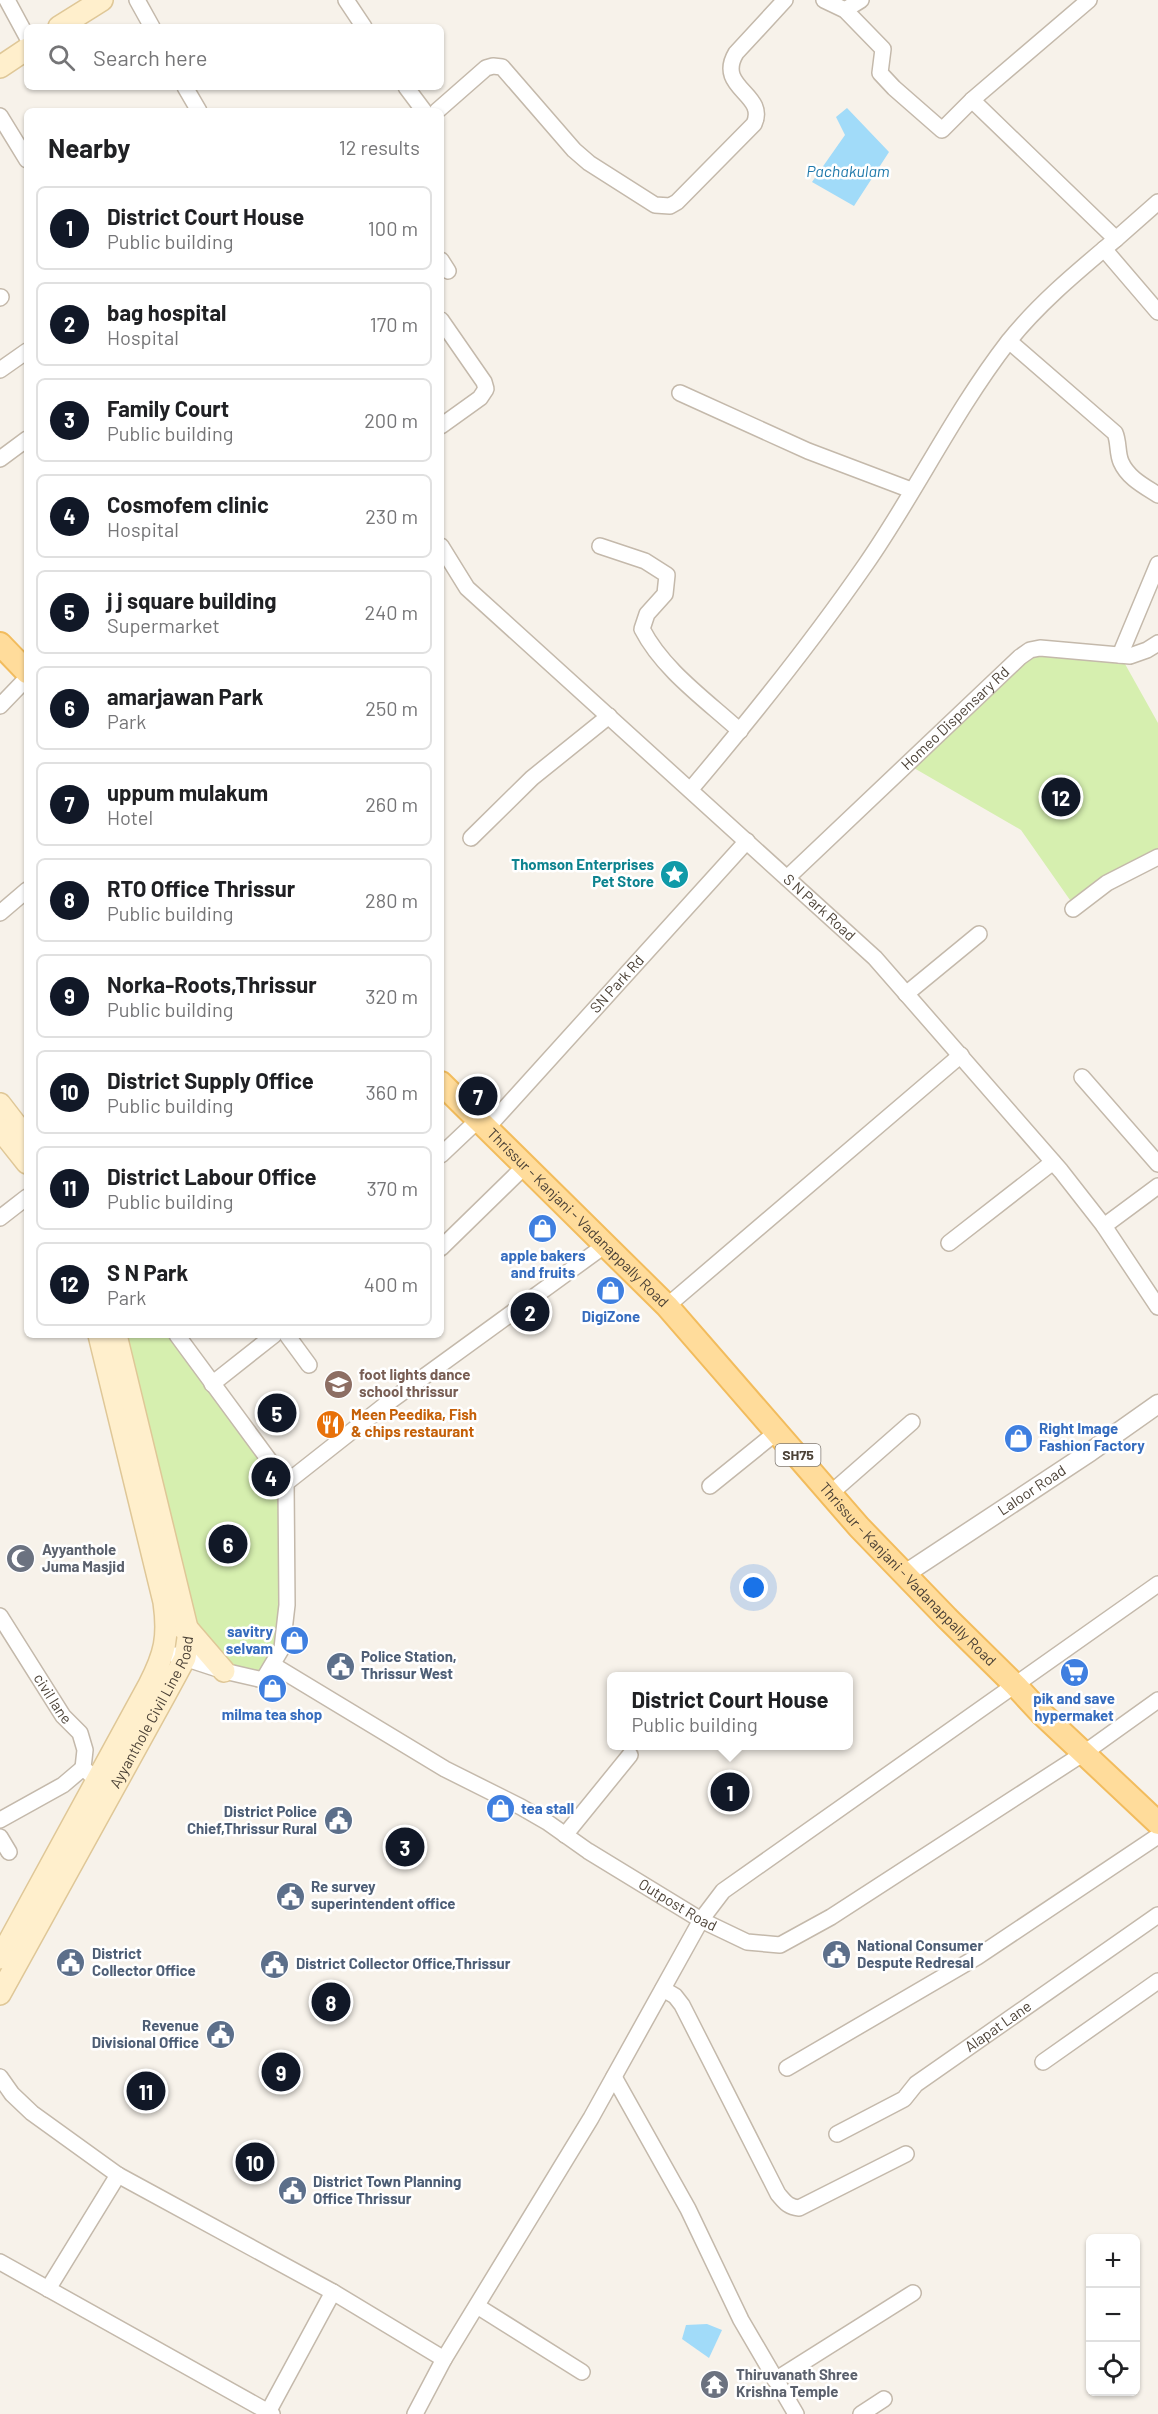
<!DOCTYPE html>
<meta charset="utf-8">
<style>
body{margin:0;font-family:Barlow,sans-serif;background:#f2f2f2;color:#202124}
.controls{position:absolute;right:18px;bottom:18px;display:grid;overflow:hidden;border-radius:9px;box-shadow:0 2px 4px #0004}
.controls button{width:54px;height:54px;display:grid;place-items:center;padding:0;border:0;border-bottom:2px solid #e0e0e0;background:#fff;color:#202124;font:30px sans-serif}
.you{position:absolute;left:754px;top:1588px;width:21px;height:21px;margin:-15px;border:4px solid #fff;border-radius:50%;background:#1a73e8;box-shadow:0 0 0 9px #1a73e833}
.badge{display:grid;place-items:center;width:39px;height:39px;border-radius:50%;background:#111827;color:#fff;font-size:20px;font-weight:700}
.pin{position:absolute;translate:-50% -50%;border:3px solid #fff;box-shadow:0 2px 6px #0006}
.popup{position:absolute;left:607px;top:1672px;width:246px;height:78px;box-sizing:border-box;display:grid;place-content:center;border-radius:9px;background:#fff;filter:drop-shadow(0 2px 4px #0005);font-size:20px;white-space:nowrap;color:#757577}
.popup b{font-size:22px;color:#202124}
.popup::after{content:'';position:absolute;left:50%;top:100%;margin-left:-12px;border:12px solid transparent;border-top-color:#fff}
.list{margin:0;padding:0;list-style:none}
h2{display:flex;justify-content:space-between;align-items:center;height:78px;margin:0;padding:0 24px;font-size:26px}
h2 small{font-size:20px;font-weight:400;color:#757577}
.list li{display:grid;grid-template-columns:39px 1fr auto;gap:18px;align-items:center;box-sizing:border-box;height:84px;margin:0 12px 12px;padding:0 12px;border:2px solid #e0e0e0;border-radius:9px}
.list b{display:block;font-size:22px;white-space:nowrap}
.list p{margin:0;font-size:20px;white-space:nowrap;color:#757577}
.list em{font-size:20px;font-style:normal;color:#757577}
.icon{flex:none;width:33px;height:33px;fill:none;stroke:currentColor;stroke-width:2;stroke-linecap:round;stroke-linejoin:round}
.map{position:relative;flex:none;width:1158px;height:2414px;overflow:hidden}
.search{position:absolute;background:#fff;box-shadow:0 2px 4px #0004;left:24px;top:24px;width:420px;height:66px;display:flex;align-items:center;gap:15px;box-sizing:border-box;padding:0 21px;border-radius:9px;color:#757577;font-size:22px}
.panel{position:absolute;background:#fff;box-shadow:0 2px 4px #0004;left:24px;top:108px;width:420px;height:1230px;border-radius:9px}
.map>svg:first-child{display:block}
.green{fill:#d6efaf}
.water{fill:#a1dbf9}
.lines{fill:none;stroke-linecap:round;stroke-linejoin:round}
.minor-casing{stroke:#c4b9ab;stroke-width:18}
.tertiary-casing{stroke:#c4b9ab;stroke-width:21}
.secondary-casing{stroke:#dfc797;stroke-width:24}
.primary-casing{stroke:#f2bc5d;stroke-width:26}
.minor{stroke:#fff;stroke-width:15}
.tertiary{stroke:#fff;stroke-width:18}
.secondary{stroke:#ffefcc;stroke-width:21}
.primary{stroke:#ffdc9b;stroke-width:22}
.labels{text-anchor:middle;stroke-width:5;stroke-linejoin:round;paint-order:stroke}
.shield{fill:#fff;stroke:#827b73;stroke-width:1.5}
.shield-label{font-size:14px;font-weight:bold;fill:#4c4237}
.street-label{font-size:15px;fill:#4c4237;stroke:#fff}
.culture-label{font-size:15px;font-weight:bold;fill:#0d838f;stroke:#fff;text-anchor:end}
.shop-label{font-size:15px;font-weight:bold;fill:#366cbe;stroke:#fff}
.education-label{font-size:15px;font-weight:bold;fill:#785e54;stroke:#fff;text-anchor:start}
.food-label{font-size:15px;font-weight:bold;fill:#c56008;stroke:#fff;text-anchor:start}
.worship-label{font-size:15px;font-weight:bold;fill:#5b616d;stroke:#fff;text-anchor:start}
.service-label{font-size:15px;font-weight:bold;fill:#4e5e75;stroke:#fff;text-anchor:start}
.water-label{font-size:16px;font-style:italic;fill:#1f79ab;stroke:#fff}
</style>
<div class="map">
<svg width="1158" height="2414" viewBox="0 0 1158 2414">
<rect width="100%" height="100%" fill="#f7f2ea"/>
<!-- green -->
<g class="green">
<polygon points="1030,650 1120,655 1158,723 1158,852 1070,900 1021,830 907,764"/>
<polygon points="117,1335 176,1335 286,1483 282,1648 263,1679 225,1670 188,1628"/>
</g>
<!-- water -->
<g class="water">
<polygon points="847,108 889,152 854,206 812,182 845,135 836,117"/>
<polygon points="707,2324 722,2330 709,2358 682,2339 686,2325"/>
</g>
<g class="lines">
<defs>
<g id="minor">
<polyline points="7,0 27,37"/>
<polyline points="137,0 152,27"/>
<polyline points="346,0 364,27"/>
<polyline points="824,0 845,10 883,49 880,73 894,88 942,130 972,100 1089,0"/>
<polyline points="845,10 861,0"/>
<polyline points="185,87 199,111"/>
<polyline points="406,87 424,111"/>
<polyline points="972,100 1116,239 1158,202"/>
<path d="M437,111L486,68L493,66L502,67L574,150L589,163L655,205L670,206L677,202L754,124C768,94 715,88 736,53L785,0"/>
<polyline points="0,116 27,160"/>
<polyline points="1104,249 1158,312"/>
<polyline points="441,260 448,271"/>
<polyline points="0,298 1,297"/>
<polyline points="441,320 484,382 486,389 480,398 441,426"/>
<path d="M1009,341L1115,433C1119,442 1117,453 1121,462C1128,478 1144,486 1158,495"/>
<polyline points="0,370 27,351"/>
<polyline points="680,393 808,451 911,490"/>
<polyline points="0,459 27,439"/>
<path id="s1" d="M441,546L467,588L875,958L1061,1171L1104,1226L1158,1307"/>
<path d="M600,546L645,561L667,575L665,594L647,614L642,629C663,670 706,700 740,731"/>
<polyline points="1120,655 1158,564"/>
<polyline points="0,706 27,678"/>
<path d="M691,789C752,717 812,642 866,564C916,492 954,412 1008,342C1039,303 1078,271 1116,239"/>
<polyline points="471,838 532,778 609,716"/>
<path id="s2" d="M787,878L1020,657L1030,650L1040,648L1130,656L1147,650L1158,643"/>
<polyline points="1073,909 1107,883 1158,857"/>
<polyline points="0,913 27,890"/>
<polyline points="906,994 979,934"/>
<polyline points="1082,1077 1158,1164"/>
<path id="s3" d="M487,1128L747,841"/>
<polyline points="441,1155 478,1120"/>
<polyline points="0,1218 27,1197"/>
<polyline points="1104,1226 1158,1186"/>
<polyline points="949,1243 1053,1162"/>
<polyline points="441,1248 525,1166"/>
<polyline points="667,1306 961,1055"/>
<polyline points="177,1335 286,1483"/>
<polyline points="287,1335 309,1365"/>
<polyline points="212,1384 274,1335"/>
<polyline points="710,1486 778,1431"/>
<polyline points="831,1493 912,1422"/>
<path id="s4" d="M0,1616L63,1716L80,1733L85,1750L83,1768L97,1780"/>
<polyline points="175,1655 224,1671 263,1680 282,1648 287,1605 286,1483 385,1405 604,1246"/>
<path id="s5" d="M273,1665L445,1769L521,1807L547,1822L588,1851L701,1920L747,1942L780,1945L831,1917L1084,1753L1158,1700"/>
<polyline points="0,1820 63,1785 83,1768"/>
<polyline points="565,1835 630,1755"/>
<polyline points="0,1837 9,1852"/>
<path d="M663,1989L675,1996L682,2005L778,2194C785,2202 788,2207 799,2208L906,2154"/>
<polyline points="1043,2062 1158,1981"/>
<polyline points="787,2068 977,1957 1158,1836"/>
<polyline points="0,2077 12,2094 32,2113 118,2175 333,2292 444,2359 415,2414"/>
<polyline points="614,2077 688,2209 741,2320 796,2414"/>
<path id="s6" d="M837,2134L904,2099L916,2084L1158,1915"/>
<polyline points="0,2262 272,2414"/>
<polyline points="48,2289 118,2175"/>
<polyline points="477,2306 582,2372"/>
<polyline points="444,2359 591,2118 701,1920 723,1891 1158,1584"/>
<polyline points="775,2380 913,2293"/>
<polyline points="267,2414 333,2292"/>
<polyline points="861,2414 884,2399"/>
</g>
<g id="tertiary">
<path id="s7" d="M905,1574L1090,1452L1158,1404"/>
</g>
<g id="secondary">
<polyline points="59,27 102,0"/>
<polyline points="0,67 27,49"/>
<polyline points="0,1104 27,1139"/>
<polyline points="0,1129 27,1163"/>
<polyline points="181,1627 187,1628 224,1671"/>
<path d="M0,1958L149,1685C165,1654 169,1637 164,1602L99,1335"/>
<path id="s8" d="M0,1994L165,1695L185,1658L188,1638L187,1628L116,1335"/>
</g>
<g id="primary">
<polyline points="0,644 27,672"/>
<path id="s9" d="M441,1083L667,1306L859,1527L947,1618L1016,1686L1041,1713L1158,1823"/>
</g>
</defs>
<!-- minor casing -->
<use href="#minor" class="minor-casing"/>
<!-- tertiary casing -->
<use href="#tertiary" class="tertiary-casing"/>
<!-- secondary casing -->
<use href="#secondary" class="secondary-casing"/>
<!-- primary casing -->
<use href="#primary" class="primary-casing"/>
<!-- minor -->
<use href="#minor" class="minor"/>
<!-- tertiary -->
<use href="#tertiary" class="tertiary"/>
<!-- secondary -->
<use href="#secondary" class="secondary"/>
<!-- primary -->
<use href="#primary" class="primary"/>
</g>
<!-- icons -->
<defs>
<symbol id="sight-disc" viewBox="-11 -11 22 22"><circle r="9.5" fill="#0f9aa8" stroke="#fff"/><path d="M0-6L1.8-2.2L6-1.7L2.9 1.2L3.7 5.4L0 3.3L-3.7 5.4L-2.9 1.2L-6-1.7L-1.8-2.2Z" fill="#fff"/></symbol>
<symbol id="shop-disc" viewBox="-11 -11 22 22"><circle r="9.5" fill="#3f7fe0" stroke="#fff"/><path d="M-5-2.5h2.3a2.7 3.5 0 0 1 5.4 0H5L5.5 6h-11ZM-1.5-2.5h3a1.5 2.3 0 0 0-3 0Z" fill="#fff"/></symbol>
<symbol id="school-disc" viewBox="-11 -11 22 22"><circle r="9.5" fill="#8d6e63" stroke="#fff"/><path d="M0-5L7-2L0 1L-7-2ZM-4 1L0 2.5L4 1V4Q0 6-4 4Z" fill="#fff"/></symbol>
<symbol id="restaurant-disc" viewBox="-11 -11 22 22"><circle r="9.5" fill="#e8710a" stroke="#fff"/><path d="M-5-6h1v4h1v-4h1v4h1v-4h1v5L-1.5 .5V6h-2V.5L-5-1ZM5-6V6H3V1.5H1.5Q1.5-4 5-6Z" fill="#fff"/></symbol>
<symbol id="mosque-disc" viewBox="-11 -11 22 22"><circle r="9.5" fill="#6b7280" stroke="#fff"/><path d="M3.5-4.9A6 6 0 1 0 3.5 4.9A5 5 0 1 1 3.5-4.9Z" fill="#fff"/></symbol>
<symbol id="civic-disc" viewBox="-11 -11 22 22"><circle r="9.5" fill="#5c6f8a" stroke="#fff"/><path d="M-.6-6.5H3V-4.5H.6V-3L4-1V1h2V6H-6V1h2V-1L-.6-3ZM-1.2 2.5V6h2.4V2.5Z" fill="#fff"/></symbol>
<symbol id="supermarket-disc" viewBox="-11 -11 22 22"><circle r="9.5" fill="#3f7fe0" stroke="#fff"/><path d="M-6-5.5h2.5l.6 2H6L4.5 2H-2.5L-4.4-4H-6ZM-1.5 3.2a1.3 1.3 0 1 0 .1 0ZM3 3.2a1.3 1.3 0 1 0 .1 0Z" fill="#fff"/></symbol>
<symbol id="temple-disc" viewBox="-11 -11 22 22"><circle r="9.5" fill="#6b7280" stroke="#fff"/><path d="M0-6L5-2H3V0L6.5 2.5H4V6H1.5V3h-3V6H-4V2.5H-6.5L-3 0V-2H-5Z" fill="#fff"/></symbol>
</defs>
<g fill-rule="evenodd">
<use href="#sight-disc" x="658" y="858" width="33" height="33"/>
<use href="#shop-disc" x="526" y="1212" width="33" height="33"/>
<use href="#shop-disc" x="594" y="1274" width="33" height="33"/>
<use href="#school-disc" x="322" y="1368" width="33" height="33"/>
<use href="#restaurant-disc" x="314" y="1408" width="33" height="33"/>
<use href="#shop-disc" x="1002" y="1422" width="33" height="33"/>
<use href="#mosque-disc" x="4" y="1542" width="33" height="33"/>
<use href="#shop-disc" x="278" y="1624" width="33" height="33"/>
<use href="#civic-disc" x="324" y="1650" width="33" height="33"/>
<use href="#supermarket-disc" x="1058" y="1656" width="33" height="33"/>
<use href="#shop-disc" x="256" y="1672" width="33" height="33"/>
<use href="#shop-disc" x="484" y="1792" width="33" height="33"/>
<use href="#civic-disc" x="322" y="1804" width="33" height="33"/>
<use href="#civic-disc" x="274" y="1880" width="33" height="33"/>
<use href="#civic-disc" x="820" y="1938" width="33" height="33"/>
<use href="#civic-disc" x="54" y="1946" width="33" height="33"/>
<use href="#civic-disc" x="258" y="1948" width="33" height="33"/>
<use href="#civic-disc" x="204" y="2018" width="33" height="33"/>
<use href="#civic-disc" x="276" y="2174" width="33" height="33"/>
<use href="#temple-disc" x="698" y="2368" width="33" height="33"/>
</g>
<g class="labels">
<!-- shield labels -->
<rect class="shield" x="775.5" y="1444" width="45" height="22" rx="4.5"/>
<g class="shield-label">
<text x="798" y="1460">SH75</text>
</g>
<!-- street labels -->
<g class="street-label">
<text dy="5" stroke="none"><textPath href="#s2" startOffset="232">Homeo Dispensary Rd</textPath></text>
<text dy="5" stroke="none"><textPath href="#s1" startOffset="525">S N Park Road</textPath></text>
<text dy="5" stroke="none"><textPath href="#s3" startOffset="194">SN Park Rd</textPath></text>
<text dy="5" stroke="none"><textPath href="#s9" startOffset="192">Thrissur - Kanjani - Vadanappally Road</textPath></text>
<text dy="5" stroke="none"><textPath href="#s7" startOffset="152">Laloor Road</textPath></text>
<text dy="5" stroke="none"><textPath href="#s9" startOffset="678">Thrissur - Kanjani - Vadanappally Road</textPath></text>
<text dy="5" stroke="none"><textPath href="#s4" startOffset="98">civil lane</textPath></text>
<text dy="5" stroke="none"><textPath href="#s8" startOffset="321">Ayyanthole Civil Line Road</textPath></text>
<text dy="5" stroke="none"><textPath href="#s5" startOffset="471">Outpost Road</textPath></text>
<text dy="5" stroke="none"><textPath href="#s6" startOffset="195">Alapat Lane</textPath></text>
</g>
<!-- culture labels -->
<g class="culture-label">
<text x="654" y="870">Thomson Enterprises<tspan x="654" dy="17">Pet Store</tspan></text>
</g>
<!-- shop labels -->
<g class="shop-label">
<text x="543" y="1261">apple bakers<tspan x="543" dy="17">and fruits</tspan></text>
<text x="611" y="1322">DigiZone</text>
<text x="1039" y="1434" text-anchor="start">Right Image<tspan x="1039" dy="17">Fashion Factory</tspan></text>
<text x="273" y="1637" text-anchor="end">savitry<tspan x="273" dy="17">selvam</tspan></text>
<text x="1074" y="1704">pik and save<tspan x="1074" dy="17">hypermaket</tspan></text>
<text x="272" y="1720">milma tea shop</text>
<text x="521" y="1814" text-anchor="start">tea stall</text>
</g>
<!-- education labels -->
<g class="education-label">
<text x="359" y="1380">foot lights dance<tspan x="359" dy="17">school thrissur</tspan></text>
</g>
<!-- food labels -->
<g class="food-label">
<text x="351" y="1420">Meen Peedika, Fish<tspan x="351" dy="17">&amp; chips restaurant</tspan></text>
</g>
<!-- worship labels -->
<g class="worship-label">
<text x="42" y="1555">Ayyanthole<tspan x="42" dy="17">Juma Masjid</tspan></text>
<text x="736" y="2380">Thiruvanath Shree<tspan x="736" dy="17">Krishna Temple</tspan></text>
</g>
<!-- service labels -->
<g class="service-label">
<text x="361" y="1662">Police Station,<tspan x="361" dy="17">Thrissur West</tspan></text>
<text x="317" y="1817" text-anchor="end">District Police<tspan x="317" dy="17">Chief,Thrissur Rural</tspan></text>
<text x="311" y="1892">Re survey<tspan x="311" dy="17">superintendent office</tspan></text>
<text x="857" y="1951">National Consumer<tspan x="857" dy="17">Despute Redresal</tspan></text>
<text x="92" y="1959">District<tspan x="92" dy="17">Collector Office</tspan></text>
<text x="296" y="1969">District Collector Office,Thrissur</text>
<text x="199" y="2031" text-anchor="end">Revenue<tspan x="199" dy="17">Divisional Office</tspan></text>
<text x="313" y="2187">District Town Planning<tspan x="313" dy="17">Office Thrissur</tspan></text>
</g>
<!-- water labels -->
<g class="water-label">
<text x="848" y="177">Pachakulam</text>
</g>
</g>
</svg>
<div class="controls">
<button>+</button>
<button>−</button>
<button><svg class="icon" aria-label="locate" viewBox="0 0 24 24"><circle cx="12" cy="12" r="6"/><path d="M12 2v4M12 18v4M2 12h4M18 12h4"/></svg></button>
</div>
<div class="you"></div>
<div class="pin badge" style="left:730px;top:1792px">1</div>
<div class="popup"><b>District Court House</b>Public building</div>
<div class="pin badge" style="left:530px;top:1312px">2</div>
<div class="pin badge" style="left:405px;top:1847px">3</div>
<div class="pin badge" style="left:271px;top:1477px">4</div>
<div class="pin badge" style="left:277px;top:1413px">5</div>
<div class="pin badge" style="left:228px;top:1544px">6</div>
<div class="pin badge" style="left:478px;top:1096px">7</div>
<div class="pin badge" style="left:331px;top:2002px">8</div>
<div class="pin badge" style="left:281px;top:2072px">9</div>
<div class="pin badge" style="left:255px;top:2162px">10</div>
<div class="pin badge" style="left:146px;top:2091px">11</div>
<div class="pin badge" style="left:1061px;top:797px">12</div>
<div class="search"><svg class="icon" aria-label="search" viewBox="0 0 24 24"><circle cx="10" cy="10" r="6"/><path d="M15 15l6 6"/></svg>Search here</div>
<section class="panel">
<h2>Nearby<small>12 results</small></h2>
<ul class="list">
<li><span class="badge">1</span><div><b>District Court House</b><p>Public building</p></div><em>100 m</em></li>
<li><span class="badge">2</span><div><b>bag hospital</b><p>Hospital</p></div><em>170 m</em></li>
<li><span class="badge">3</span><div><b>Family Court</b><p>Public building</p></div><em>200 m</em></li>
<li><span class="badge">4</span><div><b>Cosmofem clinic</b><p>Hospital</p></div><em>230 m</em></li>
<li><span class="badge">5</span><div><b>j j square building</b><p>Supermarket</p></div><em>240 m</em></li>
<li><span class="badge">6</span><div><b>amarjawan Park</b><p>Park</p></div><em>250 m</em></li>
<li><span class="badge">7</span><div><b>uppum mulakum</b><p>Hotel</p></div><em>260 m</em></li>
<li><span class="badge">8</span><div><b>RTO Office Thrissur</b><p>Public building</p></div><em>280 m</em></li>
<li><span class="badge">9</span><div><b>Norka-Roots,Thrissur</b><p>Public building</p></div><em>320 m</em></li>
<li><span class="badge">10</span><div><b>District Supply Office</b><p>Public building</p></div><em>360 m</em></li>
<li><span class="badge">11</span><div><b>District Labour Office</b><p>Public building</p></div><em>370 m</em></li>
<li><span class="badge">12</span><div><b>S N Park</b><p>Park</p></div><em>400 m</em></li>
</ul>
</section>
</div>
